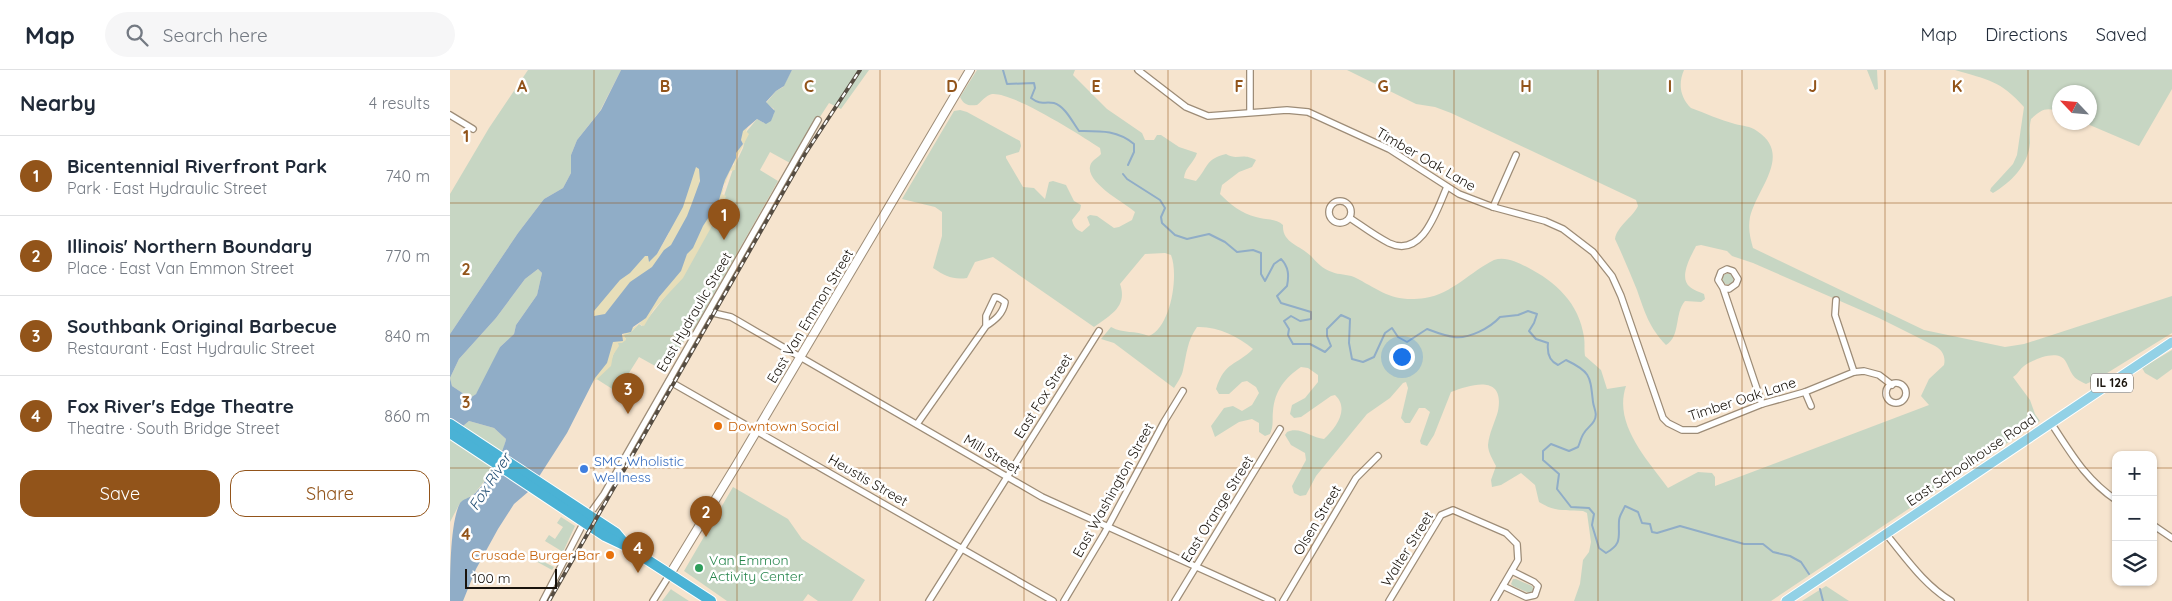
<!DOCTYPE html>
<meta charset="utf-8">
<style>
body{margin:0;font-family:Quicksand,sans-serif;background:#f6f6f7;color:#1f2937}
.controls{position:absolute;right:15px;bottom:15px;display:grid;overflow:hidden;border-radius:10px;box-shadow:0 1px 4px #0004}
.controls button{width:45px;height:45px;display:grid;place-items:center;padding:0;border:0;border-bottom:1px solid #e0e1e3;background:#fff;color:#1f2937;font:25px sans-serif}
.compass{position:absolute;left:1602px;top:15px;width:45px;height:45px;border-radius:50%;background:#fff;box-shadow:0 1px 4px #0004;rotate:296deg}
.scale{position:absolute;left:15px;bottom:12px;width:92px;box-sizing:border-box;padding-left:5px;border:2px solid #19130c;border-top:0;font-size:14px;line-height:18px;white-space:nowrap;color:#19130c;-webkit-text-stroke:4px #fff;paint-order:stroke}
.you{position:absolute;left:951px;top:286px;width:18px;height:18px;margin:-12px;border:4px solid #fff;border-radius:50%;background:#1a73e8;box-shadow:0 0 0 8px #1a73e833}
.badge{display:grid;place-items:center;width:32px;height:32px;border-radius:50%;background:#92541a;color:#fff;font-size:16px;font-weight:700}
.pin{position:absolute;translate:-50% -41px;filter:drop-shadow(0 1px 2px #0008)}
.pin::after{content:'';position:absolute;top:26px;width:18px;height:15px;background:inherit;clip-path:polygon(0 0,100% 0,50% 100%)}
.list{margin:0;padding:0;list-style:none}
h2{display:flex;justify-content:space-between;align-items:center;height:65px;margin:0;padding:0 20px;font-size:21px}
h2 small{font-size:16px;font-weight:400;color:#747a83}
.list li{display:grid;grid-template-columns:32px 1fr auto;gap:15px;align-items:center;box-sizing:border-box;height:80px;padding:0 20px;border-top:1px solid #e0e1e3}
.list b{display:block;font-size:19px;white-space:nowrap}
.list p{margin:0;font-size:16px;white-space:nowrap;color:#747a83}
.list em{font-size:16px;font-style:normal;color:#747a83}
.actions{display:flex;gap:10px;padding:15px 20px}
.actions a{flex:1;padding:11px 0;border:1px solid #92541a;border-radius:15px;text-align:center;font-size:18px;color:#92541a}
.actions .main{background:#92541a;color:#fff}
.icon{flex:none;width:28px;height:28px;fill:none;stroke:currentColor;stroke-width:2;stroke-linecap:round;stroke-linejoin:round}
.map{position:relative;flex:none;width:1722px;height:531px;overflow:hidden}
header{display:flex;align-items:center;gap:30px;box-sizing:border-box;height:70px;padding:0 25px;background:#fff;border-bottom:1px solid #e0e1e3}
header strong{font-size:24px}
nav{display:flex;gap:28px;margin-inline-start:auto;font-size:18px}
.search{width:350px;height:45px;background:#f6f6f7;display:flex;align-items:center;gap:12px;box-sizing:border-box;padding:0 18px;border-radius:28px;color:#747a83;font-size:19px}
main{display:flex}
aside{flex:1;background:#fff}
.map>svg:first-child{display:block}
.green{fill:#c7d6c3}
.sand{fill:#e7deb9}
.water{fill:#90adc7;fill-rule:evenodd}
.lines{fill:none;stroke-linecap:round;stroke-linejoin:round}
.stream{stroke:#90adc7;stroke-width:2}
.street-casing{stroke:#9d8c77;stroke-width:8}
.secondary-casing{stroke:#9d8c77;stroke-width:10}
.primary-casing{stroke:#fff;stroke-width:11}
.highway-casing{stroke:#fff;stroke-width:12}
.street{stroke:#fff;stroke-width:5.5}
.secondary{stroke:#fff;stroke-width:8}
.primary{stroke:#92d1e6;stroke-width:9}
.highway{stroke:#4ab2d5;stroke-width:10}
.rail-casing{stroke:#564d42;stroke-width:4}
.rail{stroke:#fff;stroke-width:2;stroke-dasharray:5.5;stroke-linecap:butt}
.grid{fill:none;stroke:#92541a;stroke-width:1;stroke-opacity:0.55}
.food-dot{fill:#e8710a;stroke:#fff;stroke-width:2}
.shop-dot{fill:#3f7fe0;stroke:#fff;stroke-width:2}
.leisure-dot{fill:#2e9e5b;stroke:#fff;stroke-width:2}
.labels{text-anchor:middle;stroke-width:5;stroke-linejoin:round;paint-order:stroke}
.shield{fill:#fff;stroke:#5e5a55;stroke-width:1}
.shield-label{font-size:12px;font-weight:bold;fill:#19130c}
.street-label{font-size:14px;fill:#19130c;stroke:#fff}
.food-label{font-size:14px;fill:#c56008;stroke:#fff;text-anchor:start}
.shop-label{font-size:14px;fill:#366cbe;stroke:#fff;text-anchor:start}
.leisure-label{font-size:14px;fill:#27864d;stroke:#fff;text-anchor:start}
.water-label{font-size:15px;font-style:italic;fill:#1f4c71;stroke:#fff}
.grid-label{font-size:16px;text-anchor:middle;font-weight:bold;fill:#92541a;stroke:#fff;stroke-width:5;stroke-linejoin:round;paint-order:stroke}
</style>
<header>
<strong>Map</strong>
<div class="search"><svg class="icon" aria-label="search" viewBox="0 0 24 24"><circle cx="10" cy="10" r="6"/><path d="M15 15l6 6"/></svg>Search here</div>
<nav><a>Map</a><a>Directions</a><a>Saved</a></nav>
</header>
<main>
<aside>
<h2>Nearby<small>4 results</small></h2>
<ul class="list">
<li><span class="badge">1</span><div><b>Bicentennial Riverfront Park</b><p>Park · East Hydraulic Street</p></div><em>740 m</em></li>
<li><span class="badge">2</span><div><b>Illinois' Northern Boundary</b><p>Place · East Van Emmon Street</p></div><em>770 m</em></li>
<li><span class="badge">3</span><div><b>Southbank Original Barbecue</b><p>Restaurant · East Hydraulic Street</p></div><em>840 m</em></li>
<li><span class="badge">4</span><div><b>Fox River's Edge Theatre</b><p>Theatre · South Bridge Street</p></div><em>860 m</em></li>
</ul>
<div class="actions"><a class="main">Save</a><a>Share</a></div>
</aside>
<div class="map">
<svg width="1722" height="531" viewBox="0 0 1722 531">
<rect width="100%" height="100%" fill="#f6e4ce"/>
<!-- green -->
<g class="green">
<polygon points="78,0 171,0 150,41 127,70 121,85 121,103 113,118 94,129 68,163 0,264 0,124 39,58"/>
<polygon points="342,0 419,0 391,39 379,33 340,93 320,82 310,100 328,111 244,259 240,261 216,302 189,287 167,322 145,308 162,288 168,273 176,269 173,265 182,261 189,254 192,256 229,209 272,132 283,99 293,78 297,61 307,49 314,53 324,44 324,39 316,33 326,21 333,17"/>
<path d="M527,0H625L623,5L657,39L692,63L695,70H704L707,65H711L729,77L747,83C744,93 735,97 734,108L746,111C758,98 755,89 776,84C788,91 791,82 806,90L802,97L789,102L772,115L770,124C780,134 792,144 806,147C815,150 826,148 833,155C832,173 850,175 861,186C867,193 873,199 882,202C889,205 897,204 904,207C930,220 942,233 975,228C1002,224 1021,201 1044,190C1055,186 1067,192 1077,197C1106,212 1129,233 1134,267C1135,273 1134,279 1135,286L1151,300L1157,319L1176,316C1163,354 1197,389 1218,418L1248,402L1262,403L1265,407V416L1479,335L1471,326L1479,309L1494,295C1496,286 1492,280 1485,276L1429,248L1303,193L1282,186L1277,181L1251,175L1246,176C1241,186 1228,208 1240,217C1243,220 1250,222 1254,224L1255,229L1251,232L1235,231C1224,244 1231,266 1216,275C1199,257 1195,243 1187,220C1180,203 1173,186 1165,169C1167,156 1183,147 1188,136L1186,130L1001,43L985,37L966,34L897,0H1234C1228,14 1230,27 1241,38C1255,43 1270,50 1285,54C1293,56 1300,56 1307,61C1343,85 1307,118 1300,147C1298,159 1300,167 1303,178L1474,260L1555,277L1574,274L1722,226V263L1649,308L1636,314C1621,307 1623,305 1616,292C1609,278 1584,289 1574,296C1570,299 1568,304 1563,307L1580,330L1585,344L1590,351L1321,531H1124L1130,514L1133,490L1139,482L1141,472L1137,443L1133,441C1115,440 1105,442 1089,432L1085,415L1071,403L1051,415L1042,417L1041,410L1046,396C1043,390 1038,382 1038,375C1039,363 1045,352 1048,341C1055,304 1022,314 1001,322L984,365L977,376L971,374L970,371L980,342L975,338H969L960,353H955L951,348L958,318L956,312L953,313L940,328L917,344L866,406L856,425L850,426L844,423L842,416L856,390L855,383L841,375L835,365L837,362C850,356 861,368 874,369C886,358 900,339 885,325L881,326L851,347L844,348L840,344L842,335L855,328L868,312V305L858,298L851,297C835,308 825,320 823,341C822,350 824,355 820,364L815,366L809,362V353L802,349L789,352L765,367L761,356L774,338L783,336L792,341L802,335L809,323L806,317L797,311L792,312L779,324H769L766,319C775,291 786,296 803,279C788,266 767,256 747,257C737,271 737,283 733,300C732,306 727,313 724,318L664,273L651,269L661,257C674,264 684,260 699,266C721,257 729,205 721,185L715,183L695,184L670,214C678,237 660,245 644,257L543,187L525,192L517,208C503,210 495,206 483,198L492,166V142L485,137L452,129L504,41L510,40L517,42L570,71L571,76L569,82L556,86V88L573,117L584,118L595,129L599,112L603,111L616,115L624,131L631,135L630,140L622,150C623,155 626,160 632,162L640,155L637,147L640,145L647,146L664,158L669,157L682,150L685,142C677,134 629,110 642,92C644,89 649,87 651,84L650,78C630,65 563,22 542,24C536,25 531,32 527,35C518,36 514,35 510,27Z"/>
<polygon points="1417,0 1427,0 1428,19 1425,20"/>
<path d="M1505,0H1722V19L1689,76L1635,53L1640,52V22H1610L1609,42C1597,36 1590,40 1581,49C1579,57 1580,65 1580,73C1578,96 1561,112 1543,123L1540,121L1541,118L1563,94L1567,85L1574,37C1550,10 1538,10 1505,0Z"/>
<polygon points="88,199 92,203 87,225 66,255 64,264 50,277 32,316 26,324 20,328 2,316 0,308 9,289 46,248 75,209"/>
<circle cx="1278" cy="209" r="5.5"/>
<polygon points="1722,280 1722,299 1707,310 1695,303 1692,298"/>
<polygon points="19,351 44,358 56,369 54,377 36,409 24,424 10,433 0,452 0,367"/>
<polygon points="283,417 338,449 352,469 415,510 402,531 368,531 358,524 353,531 277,531 234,501"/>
<polygon points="111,447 125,456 113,482 95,471 99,465 105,469 113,457 107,453"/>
<polygon points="82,486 104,497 102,500 82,489"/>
<polygon points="1063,509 1066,509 1082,516 1084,520 1079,523 1063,516 1061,514"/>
<polygon points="1376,516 1399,531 1352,531"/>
<polygon points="221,519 222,520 239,531 212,531"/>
</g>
<!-- sand -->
<g class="sand">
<path d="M298,57L296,61L299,64L287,87L285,100L280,101C277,108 274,116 272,124L276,126L273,136L233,208L204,239L194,256L189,254L180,263L174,265L176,270L172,273H168L169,276L163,285L161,296L146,310L142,311L160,274L190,253L229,200L249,159L275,115L274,112L280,97L284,95L285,83L293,74L291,70L292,61Z"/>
<polygon points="248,95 251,102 247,126 231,163 211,189 153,248 131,250 193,185 207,184 219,163 219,160 231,139 241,101"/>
</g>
<!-- water -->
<path class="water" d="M171,0H342L334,16L326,21L316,32L325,41L321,51L316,54L307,49L293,61L291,70L293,74L286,83V88L275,110L268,133L253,156L243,178L237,184L231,201L209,227L196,248L183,257L181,262L172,264L173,271L163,272L157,293L145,308L117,363L90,405L78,422L64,434L48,459L26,499L13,531H0C0,506 0,452 10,433C13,429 19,428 23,425C35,415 53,384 56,369L44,358L19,351L0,367V264L68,163L94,129L113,118L121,103V85L127,70L151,40ZM246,97L249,99L250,111L242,133L237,146L221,175L214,180L202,197L180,212L155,244L144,246V241L170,210L180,203L195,186H198L199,192L207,184L233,137ZM88,199L92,203L87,225L66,255L64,264L50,277L26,324L20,328L2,316L0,308L9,289L46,248L75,209Z"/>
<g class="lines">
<!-- stream -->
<g class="stream">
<path d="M553,0L557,14L584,13L585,18L581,28C592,36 593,31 604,33C615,36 623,53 629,61C650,61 667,60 684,74V82L678,95"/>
<path d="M673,104L677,109L710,130L715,138L711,147L712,153L725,165L737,169L759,164L775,172L787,182L803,180L811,183V204L815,211L824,194L831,189C839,197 839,206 837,216L827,226L831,233L861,242V249L850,251L841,246L834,251L839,259L838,265L843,274H860L875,282L881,276L877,266V259L891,245L900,249L899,273L902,289L913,292L924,287L935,263L942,258L948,267L957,272L977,259C985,262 995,266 1004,267C1019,269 1040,258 1050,247L1068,245L1078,241L1087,244L1084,253L1079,261L1086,269L1098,273C1097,282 1099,291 1108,295L1116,290C1141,302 1140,306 1143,332C1144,339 1148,344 1144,351C1142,355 1137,358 1134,363C1131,367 1130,373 1128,377L1119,381L1101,374L1093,381V390L1109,404L1107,419L1121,437L1139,438L1144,444L1142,455L1149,478L1156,483C1173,473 1168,467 1169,451C1169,446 1173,441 1175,436L1188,442L1192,453L1200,454L1202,462L1207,463L1230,456L1294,474H1313L1323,482L1340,486L1351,492L1359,504"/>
<polyline points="1370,519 1373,531"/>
</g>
<defs>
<g id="street">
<polyline points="688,0 736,37 758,46 837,40 858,42 939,79 1009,124 1043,137 1095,151 1113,159 1143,182 1162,206 1171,226 1213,348 1218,353 1232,360 1247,360 1312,334 1355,322 1404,302 1414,301 1429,305 1442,315"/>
<polyline points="800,0 800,42"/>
<polyline points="0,45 23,59"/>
<circle cx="890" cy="142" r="11"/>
<polyline points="1043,137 1066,85"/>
<path d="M900,148C912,156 925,166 939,173C973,189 987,139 997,117"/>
<polyline points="1273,218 1279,219 1286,214 1288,209 1283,201 1277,199 1271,202 1268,210 1273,218 1312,334"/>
<polyline points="1386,230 1385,245 1404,302"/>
<polyline points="259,242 281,247 288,251 592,427 822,531"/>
<polyline points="219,311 603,531"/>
<circle cx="1446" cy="323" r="10"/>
<polyline points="1355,322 1361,336"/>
<path d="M1601,353C1621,383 1635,409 1666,430"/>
<path d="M467,354L536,256C545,250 553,244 555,232L549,228L545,227L536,246V256"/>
<polyline points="139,445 154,424 368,50"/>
<polyline points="1703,455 1722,468"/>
<path d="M1436,464C1456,488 1474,515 1501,531"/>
<polyline points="1053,516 1076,527 1085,525 1088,516 1084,512 1062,501"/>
<polyline points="93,531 134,452"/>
<polyline points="203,531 220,504"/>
<polyline points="479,531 649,261"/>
<polyline points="614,531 654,464 714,352 733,321"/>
<polyline points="725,531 830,359"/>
<polyline points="833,531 906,408 928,386"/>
<polyline points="939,531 991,445 1003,440 1056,463 1067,474 1068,490 1044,531"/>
</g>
<polyline id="secondary" points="220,504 287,394 520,0"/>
<polyline id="primary" points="1336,531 1722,272"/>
<g id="highway">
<polyline points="0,354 166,463 176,475"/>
<polyline points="0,363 155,466 176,476 261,531"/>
</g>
</defs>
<!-- street casing -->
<use href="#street" class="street-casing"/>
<!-- secondary casing -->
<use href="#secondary" class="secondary-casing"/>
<!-- primary casing -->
<use href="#primary" class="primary-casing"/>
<!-- highway casing -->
<use href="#highway" class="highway-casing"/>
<!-- street -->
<use href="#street" class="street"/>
<!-- secondary -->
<use href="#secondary" class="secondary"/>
<!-- primary -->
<use href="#primary" class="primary"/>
<!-- highway -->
<use href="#highway" class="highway"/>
<defs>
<polyline id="rail" points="99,531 355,84 410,0"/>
</defs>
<!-- rail casing -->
<use href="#rail" class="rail-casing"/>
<!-- rail -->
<use href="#rail" class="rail"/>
</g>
<!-- grid -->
<path class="grid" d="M144,0V531M287,0V531M430,0V531M574,0V531M718,0V531M861,0V531M1004,0V531M1148,0V531M1292,0V531M1435,0V531M1578,0V531M0,133H1722M0,266H1722M0,398H1666M1703,398H1722"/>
<!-- markers -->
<g class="food-dot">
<circle cx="268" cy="356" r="5"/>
<circle cx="160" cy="485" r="5"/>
</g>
<circle class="shop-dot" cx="134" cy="399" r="5"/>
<circle class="leisure-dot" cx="249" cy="498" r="5"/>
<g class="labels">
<!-- shield labels -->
<rect class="shield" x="1641" y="303.5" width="42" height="19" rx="4"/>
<g class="shield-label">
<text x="1662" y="317">IL 126</text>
</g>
<!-- street labels -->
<g class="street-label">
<text transform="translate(976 89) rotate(30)" y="5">Timber Oak Lane</text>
<text transform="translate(244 242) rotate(-60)" y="5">East Hydraulic Street</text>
<text transform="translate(360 246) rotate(-59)" y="5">East Van Emmon Street</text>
<text transform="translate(593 326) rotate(-58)" y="5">East Fox Street</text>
<text transform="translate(1292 329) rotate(-18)" y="5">Timber Oak Lane</text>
<text transform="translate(542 384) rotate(31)" y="5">Mill Street</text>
<text transform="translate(1521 390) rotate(-34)" y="5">East Schoolhouse Road</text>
<text transform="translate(418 410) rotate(30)" y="5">Heustis Street</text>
<text transform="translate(663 420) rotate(-61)" y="5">East Washington Street</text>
<text transform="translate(767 439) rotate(-58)" y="5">East Orange Street</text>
<text transform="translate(867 450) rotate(-59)" y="5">Olsen Street</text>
<text transform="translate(957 479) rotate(-58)" y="5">Walter Street</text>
</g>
<!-- food labels -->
<g class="food-label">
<text x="278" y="361">Downtown Social</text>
<text x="150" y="490" text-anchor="end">Crusade Burger Bar</text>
</g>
<!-- shop labels -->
<g class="shop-label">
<text x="144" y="396">SMC Wholistic<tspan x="144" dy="16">Wellness</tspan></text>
</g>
<!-- leisure labels -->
<g class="leisure-label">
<text x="259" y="495">Van Emmon<tspan x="259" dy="16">Activity Center</tspan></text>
</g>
<!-- water labels -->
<g class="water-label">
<text transform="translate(40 412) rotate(-57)" y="5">Fox River</text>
</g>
</g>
<g class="grid-label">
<text x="72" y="22">A</text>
<text x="215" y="22">B</text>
<text x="359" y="22">C</text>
<text x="502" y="22">D</text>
<text x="646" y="22">E</text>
<text x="789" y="22">F</text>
<text x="933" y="22">G</text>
<text x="1076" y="22">H</text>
<text x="1220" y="22">I</text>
<text x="1363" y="22">J</text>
<text x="1507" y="22">K</text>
<text x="16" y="72">1</text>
<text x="16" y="205">2</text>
<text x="16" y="338">3</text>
<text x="16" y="470">4</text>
</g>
</svg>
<div class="controls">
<button>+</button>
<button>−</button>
<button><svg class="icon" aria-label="layers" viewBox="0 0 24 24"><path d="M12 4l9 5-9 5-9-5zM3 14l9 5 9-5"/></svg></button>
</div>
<svg class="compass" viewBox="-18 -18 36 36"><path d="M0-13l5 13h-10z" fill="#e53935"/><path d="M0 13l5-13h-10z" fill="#747a83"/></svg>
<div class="scale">100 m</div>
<div class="you"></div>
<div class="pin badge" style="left:274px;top:170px">1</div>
<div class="pin badge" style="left:256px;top:467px">2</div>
<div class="pin badge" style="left:178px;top:344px">3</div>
<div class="pin badge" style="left:188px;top:503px">4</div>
</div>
</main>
